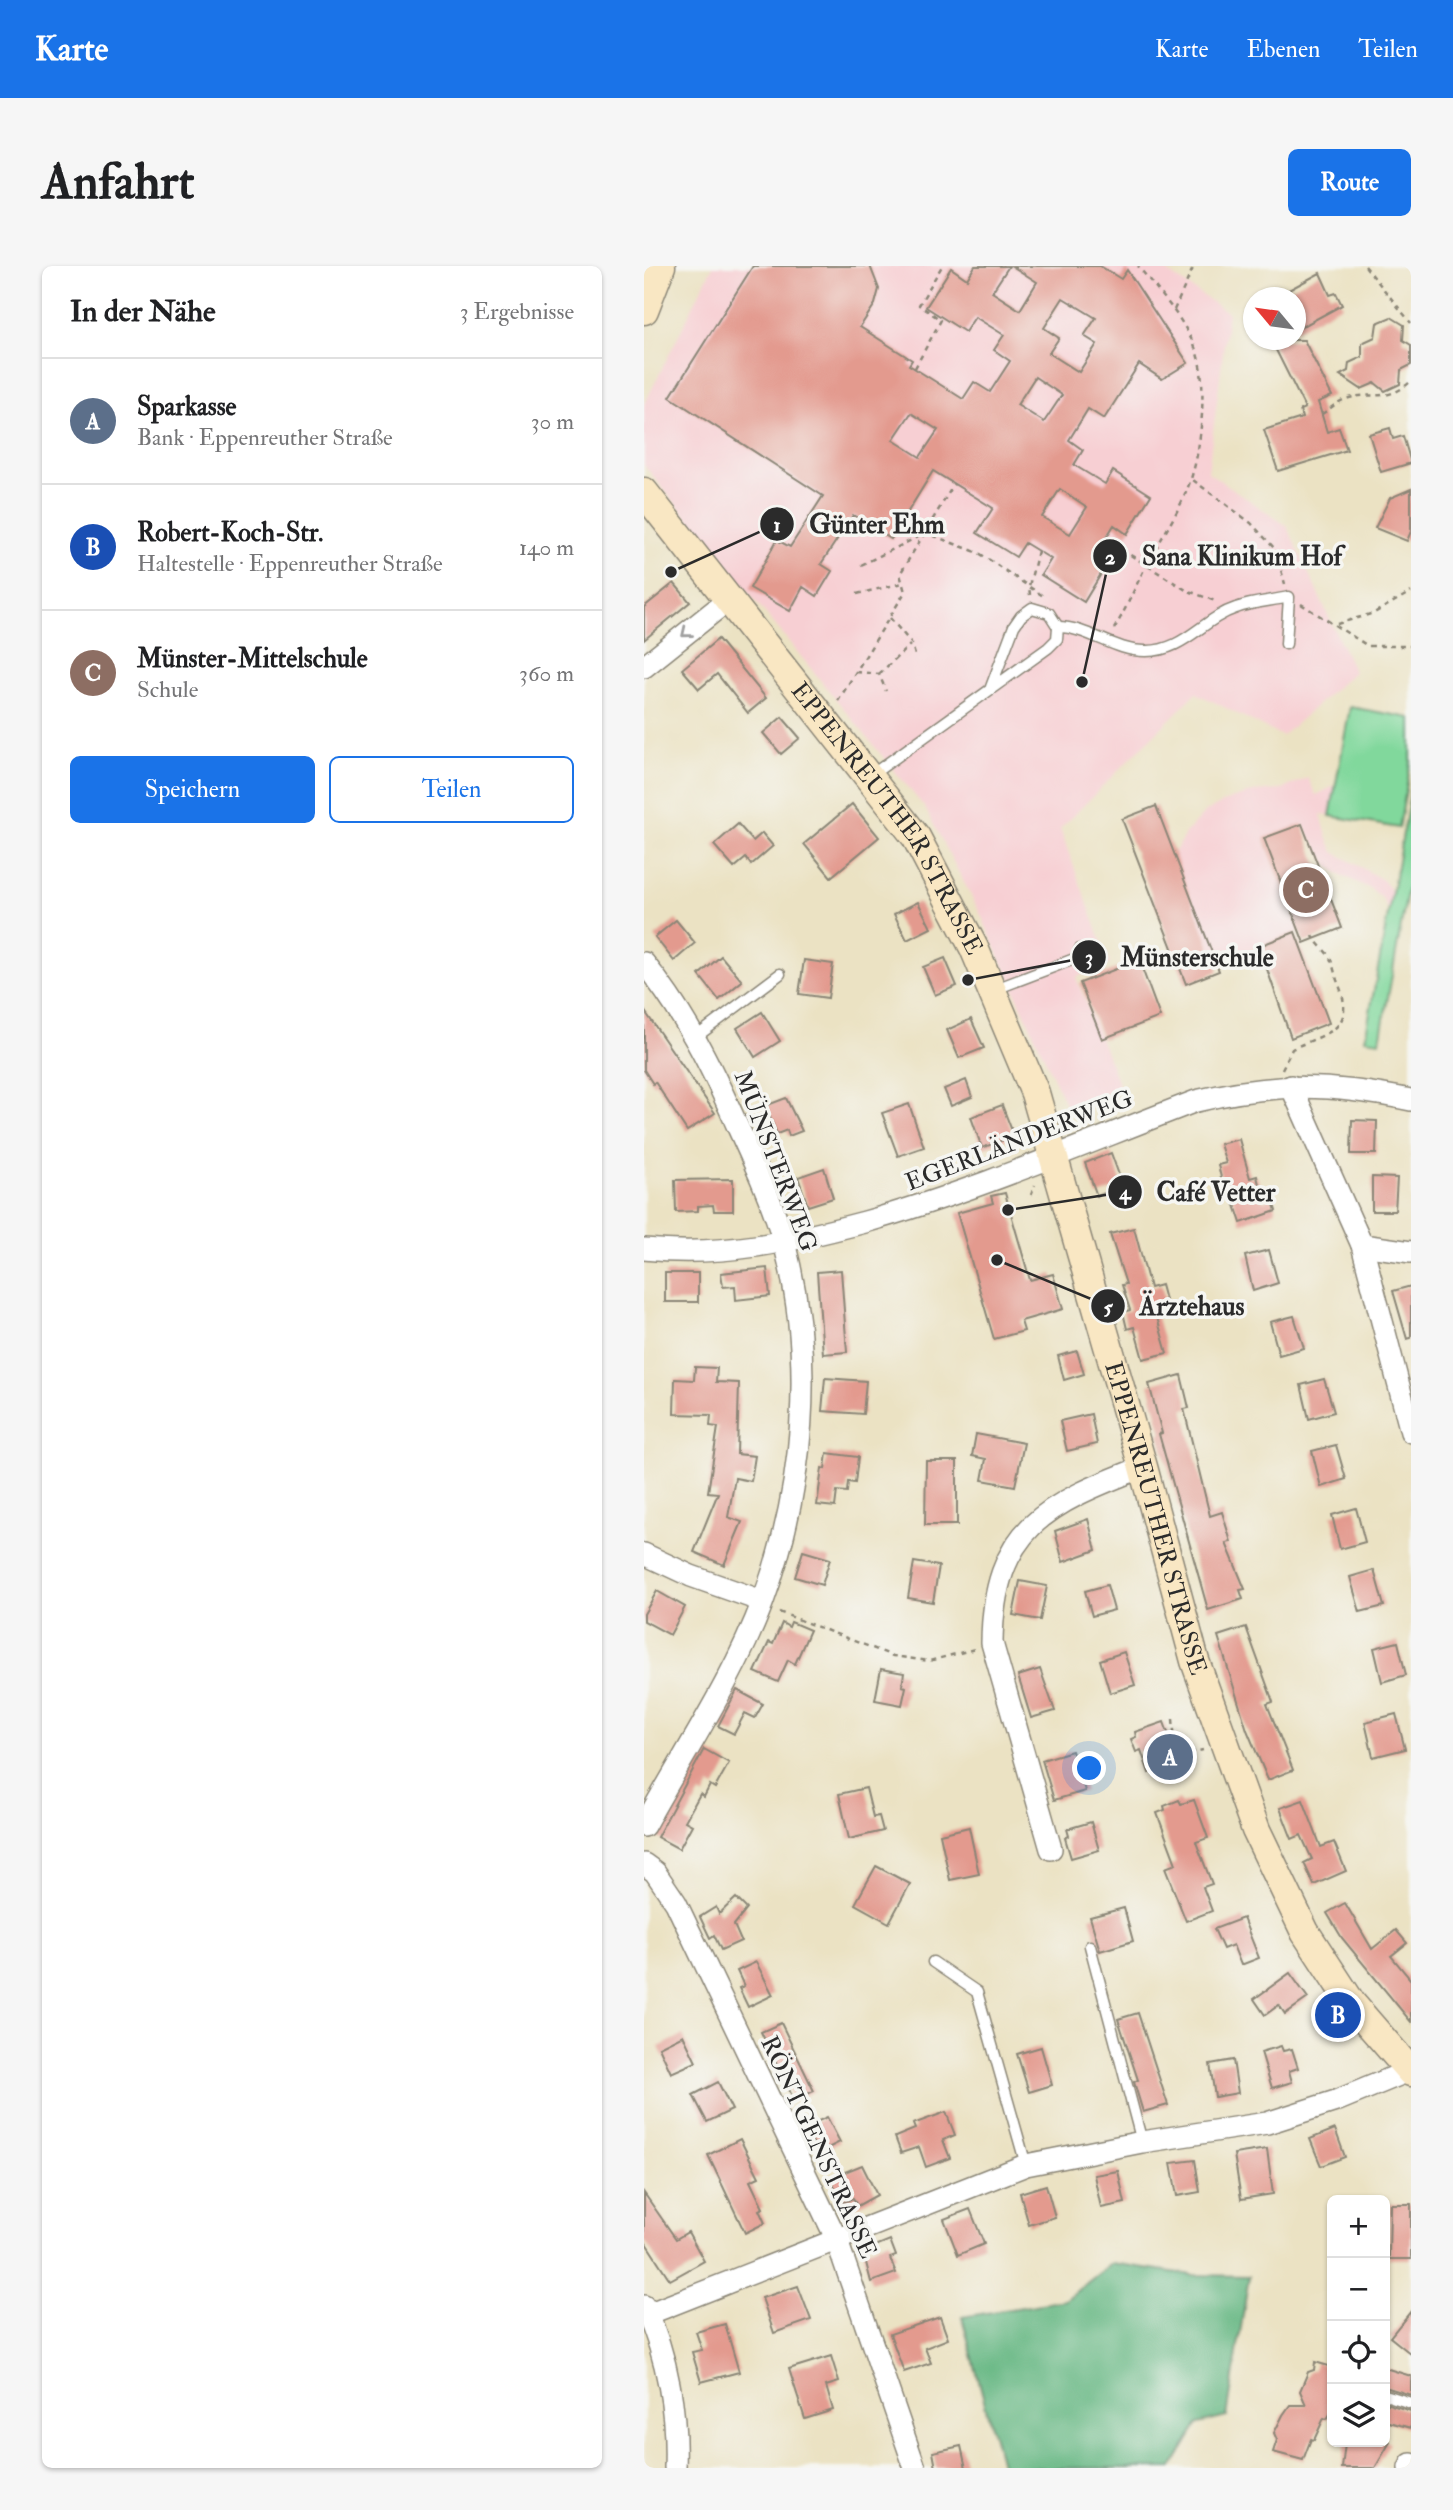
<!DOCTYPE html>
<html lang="de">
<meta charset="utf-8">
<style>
body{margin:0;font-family:"IM FELL Double Pica",serif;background:#f6f6f6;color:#202124}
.controls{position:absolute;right:21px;bottom:21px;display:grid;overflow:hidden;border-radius:10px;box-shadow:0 2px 5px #0004}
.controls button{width:63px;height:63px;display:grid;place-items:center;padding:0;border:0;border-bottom:2px solid #e0e0e0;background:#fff;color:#202124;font:35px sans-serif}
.compass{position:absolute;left:599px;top:21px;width:63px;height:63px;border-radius:50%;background:#fff;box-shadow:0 2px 5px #0004;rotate:299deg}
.you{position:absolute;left:446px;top:1503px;width:24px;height:24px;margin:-18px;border:5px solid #fff;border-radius:50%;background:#1a73e8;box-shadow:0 0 0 10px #1a73e833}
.badge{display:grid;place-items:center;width:46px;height:46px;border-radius:50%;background:#1a73e8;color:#fff;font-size:23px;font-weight:700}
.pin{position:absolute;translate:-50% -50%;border:4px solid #fff;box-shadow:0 2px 7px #0006}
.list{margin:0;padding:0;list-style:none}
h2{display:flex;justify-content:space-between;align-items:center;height:91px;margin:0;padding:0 28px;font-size:30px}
h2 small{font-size:23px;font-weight:400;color:#757577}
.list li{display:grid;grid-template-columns:46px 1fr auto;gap:21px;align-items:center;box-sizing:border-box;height:126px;padding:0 28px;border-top:2px solid #e0e0e0}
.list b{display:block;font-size:26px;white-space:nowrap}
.list p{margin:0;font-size:23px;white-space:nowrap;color:#757577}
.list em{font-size:23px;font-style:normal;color:#757577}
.actions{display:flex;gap:14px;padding:21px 28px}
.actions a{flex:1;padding:16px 0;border:2px solid #1a73e8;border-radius:10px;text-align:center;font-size:24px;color:#1a73e8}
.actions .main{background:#1a73e8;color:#fff}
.icon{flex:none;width:38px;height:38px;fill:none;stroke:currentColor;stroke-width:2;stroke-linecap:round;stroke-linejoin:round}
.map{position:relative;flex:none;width:767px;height:2202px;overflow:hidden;border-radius:10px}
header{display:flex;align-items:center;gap:42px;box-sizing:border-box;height:98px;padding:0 35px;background:#1a73e8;color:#fff}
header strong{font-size:33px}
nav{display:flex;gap:38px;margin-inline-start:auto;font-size:24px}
.intro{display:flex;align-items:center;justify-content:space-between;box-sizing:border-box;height:168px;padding:0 42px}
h1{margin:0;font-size:49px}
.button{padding:18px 32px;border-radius:10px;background:#1a73e8;color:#fff;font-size:24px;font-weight:700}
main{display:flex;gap:42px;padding:0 42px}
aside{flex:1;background:#fff;border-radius:10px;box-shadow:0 2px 5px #0004}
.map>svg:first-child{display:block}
.built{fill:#f7cfd3}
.green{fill:#81d89c;stroke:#568264;stroke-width:2}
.forest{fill:#68b884;stroke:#4a7258;stroke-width:2}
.building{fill:#e39a8e;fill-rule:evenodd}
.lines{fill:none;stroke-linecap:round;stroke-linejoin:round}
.service-casing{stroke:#8b8677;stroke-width:13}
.minor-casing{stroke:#8b8677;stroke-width:24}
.secondary-casing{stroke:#8b8677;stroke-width:31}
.path{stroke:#8b8677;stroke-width:2.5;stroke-dasharray:5 5;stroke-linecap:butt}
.service{stroke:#fff;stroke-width:10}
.minor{stroke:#fff;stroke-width:21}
.secondary{stroke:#f9e7c3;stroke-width:28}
.oneway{stroke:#a0a0a0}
.labels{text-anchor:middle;stroke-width:7;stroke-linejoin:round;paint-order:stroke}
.street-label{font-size:24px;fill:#2b2b2b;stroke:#f6f6f2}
.leader{fill:none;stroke:#2b2b2b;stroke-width:2.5}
.callout-dot{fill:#2b2b2b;stroke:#f6f6f2;stroke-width:2.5}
.mark-label{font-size:21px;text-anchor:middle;font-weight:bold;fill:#fff}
.callout-label{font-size:26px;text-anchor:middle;font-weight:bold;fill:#2b2b2b;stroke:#f6f6f2;stroke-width:7;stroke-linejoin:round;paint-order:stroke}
</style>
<header>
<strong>Karte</strong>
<nav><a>Karte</a><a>Ebenen</a><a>Teilen</a></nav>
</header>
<div class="intro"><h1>Anfahrt</h1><a class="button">Route</a></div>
<main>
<aside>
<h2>In der Nähe<small>3 Ergebnisse</small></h2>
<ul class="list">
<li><span class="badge" style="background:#5c6f8a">A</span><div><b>Sparkasse</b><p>Bank · Eppenreuther Straße</p></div><em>30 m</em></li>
<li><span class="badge" style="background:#1a4fb4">B</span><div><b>Robert-Koch-Str.</b><p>Haltestelle · Eppenreuther Straße</p></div><em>140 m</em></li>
<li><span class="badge" style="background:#8d6e63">C</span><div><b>Münster-Mittelschule</b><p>Schule</p></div><em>360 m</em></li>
</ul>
<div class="actions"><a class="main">Speichern</a><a>Teilen</a></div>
</aside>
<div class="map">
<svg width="767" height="2202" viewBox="0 0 767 2202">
<rect width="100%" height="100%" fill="#f6f6f2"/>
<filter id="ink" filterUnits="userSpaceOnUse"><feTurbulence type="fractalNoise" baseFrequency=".0143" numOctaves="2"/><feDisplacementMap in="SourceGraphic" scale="14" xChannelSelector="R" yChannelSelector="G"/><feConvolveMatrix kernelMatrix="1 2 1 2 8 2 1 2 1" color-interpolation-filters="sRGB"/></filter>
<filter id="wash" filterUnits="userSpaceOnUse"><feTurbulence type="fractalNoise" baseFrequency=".00686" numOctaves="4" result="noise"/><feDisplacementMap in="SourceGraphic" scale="28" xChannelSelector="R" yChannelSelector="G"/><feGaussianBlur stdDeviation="1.57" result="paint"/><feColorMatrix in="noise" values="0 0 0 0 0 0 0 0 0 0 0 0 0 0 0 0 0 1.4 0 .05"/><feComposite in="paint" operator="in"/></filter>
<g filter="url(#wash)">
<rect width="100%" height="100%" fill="#ebe2c3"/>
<!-- built -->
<g class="built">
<polygon points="69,0 515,0 584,47 564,206 643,260 710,406 638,470 552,427 416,563 466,698 432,711 476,822 423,842 336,647 281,542 0,199 0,139"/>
<polygon points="664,512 672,529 692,519 686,550 677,548 683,571 690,586 739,614 748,626 745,646 738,632 727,623 695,608 683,598 658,558 620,573 655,665 572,697 530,587 541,568 561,546 584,534 609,526 636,524"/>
</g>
<!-- green -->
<g class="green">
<polygon points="706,441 767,452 767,496 755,562 686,550"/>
<polygon points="767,524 767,605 736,775 721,773"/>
</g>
<!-- forest -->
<polygon class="forest" points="468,1997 548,2009 605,2010 583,2151 554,2158 528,2202 358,2202 318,2051 421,2034"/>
<g id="blocks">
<!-- building -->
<g class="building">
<path d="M109,0H226L235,23L231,38L216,61L268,94L265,99L319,133L330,116L346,126L366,95L350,84L360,69L331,51L321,66L282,41L307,2L323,13L331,0H365L348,26L376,44L393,16L368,0H456L477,13L483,4L544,97L518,113L495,98L460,153L444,143L425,174L439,184L430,199L461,218L469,205L507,229L483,268L470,259L451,290L463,298L440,336L397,309L407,293L381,277L372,291L333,267L349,242L289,205L247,273L209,249L177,298L188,305L173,330L159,321L146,345L106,322L133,274L146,281L179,230L26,131ZM419,32L452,52L440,70L453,78L435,106L405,87L415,72L400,62ZM391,111L418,129L400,156L373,139ZM267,147L294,164L276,191L249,174ZM416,223L443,241L426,268L398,251Z"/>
<polygon points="676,7 686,29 692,27 698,39 652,64 652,32 630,32"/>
<polygon points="747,51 760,59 759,74 767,79 767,99 757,104 756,118 741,125 731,117 717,123 696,109 704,105 705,97 718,91 718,77 731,71 733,57"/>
<polygon points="627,74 660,74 688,130 674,136 683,166 695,162 703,184 634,205 620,164 658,152 656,144 661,142"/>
<polygon points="746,162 749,173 759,170 767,197 737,206 725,168"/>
<polygon points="767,223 767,265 763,275 731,262 746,232"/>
<polygon points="30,317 46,336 0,374 0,341"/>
<polygon points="74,373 122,432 104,447 73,408 55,423 38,403"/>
<polygon points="138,451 156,472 137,488 119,467"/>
<polygon points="208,538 235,571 187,611 160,578"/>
<polygon points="512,540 575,705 542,718 478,553"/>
<polygon points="94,558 109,575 118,567 129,580 107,599 102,592 90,602 70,579"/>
<polygon points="658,558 698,662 660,677 620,572"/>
<polygon points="274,636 287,662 263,674 250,648"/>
<polygon points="32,654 51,677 30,695 11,671"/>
<polygon points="651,666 685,757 647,772 615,680"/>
<polygon points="77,690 98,715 75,734 55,709"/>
<polygon points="301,692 313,720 291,729 279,701"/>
<polygon points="160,694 189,698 184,732 155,728"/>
<polygon points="495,694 516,751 458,773 436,717"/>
<polygon points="0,744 71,847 43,865 11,816 9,818 0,804"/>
<polygon points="118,746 136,775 111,791 93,762"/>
<polygon points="327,753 340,782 315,792 303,764"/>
<polygon points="322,814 328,831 307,840 300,823"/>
<polygon points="142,832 158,865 145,870 143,864 133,868 121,840"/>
<polygon points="265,838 280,881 254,890 238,847"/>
<polygon points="358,839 370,870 338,882 327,851"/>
<polygon points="708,854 733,855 732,888 707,888"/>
<polygon points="595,873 606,912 613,910 619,935 628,932 632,945 597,957 584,918 579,920 574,899 582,897 576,878"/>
<polygon points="467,887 479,920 453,930 441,897"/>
<polygon points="180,902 189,932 164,940 154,911"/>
<polygon points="728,911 753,912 751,945 728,945"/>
<polygon points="89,913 89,945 70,945 69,939 54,940 54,945 32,946 31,914"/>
<polygon points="361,927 386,1014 409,1008 419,1043 377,1055 380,1065 350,1073 313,947 349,937 347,930"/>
<polygon points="490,962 506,1022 517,1019 524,1045 512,1048 523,1087 499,1093 490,1061 483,1063 479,1046 486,1044 478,1019 482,1018 466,968"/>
<polygon points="625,984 634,1017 609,1025 601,990"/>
<polygon points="123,1002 126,1030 92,1034 91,1020 79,1021 77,1007"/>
<polygon points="197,1004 203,1086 179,1088 173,1006"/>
<rect x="21" y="1007" width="33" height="29"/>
<polygon points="767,1020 767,1072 763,1073 749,1025"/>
<polygon points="650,1050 660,1082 635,1089 626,1056"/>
<polygon points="433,1085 440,1108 420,1114 414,1090"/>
<polygon points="51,1101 73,1102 72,1116 95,1117 93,1188 111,1190 107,1215 91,1212 84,1251 98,1256 80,1299 50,1286 74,1227 64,1226 74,1161 66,1160 67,1149 30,1148 31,1113 50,1114"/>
<polygon points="537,1109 545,1142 540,1143 566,1250 578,1246 587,1276 582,1277 601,1323 596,1324 599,1333 564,1344 515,1168 518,1167 505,1118"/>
<polygon points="181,1112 222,1115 219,1148 178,1145"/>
<polygon points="680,1113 690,1146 665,1153 657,1119"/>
<polygon points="447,1148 453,1178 423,1185 416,1155"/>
<polygon points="332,1168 380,1177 371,1220 338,1214 342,1193 328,1190"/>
<polygon points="692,1179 702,1213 677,1221 668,1185"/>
<polygon points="183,1187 214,1191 211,1217 204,1216 203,1226 193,1225 191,1241 173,1239 178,1202 181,1203"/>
<polygon points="282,1195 313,1195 313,1259 281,1259"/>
<polygon points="712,1242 721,1276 696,1283 688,1249"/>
<polygon points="444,1253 452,1284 419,1296 411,1265"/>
<polygon points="159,1285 186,1293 178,1319 151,1311"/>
<polygon points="270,1296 295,1300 289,1336 264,1332"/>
<polygon points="730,1304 740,1340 716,1346 706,1311"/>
<polygon points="376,1315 403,1320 396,1354 369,1349"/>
<polygon points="463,1319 470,1344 448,1350 441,1325"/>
<polygon points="13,1325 41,1341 26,1369 0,1355 0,1348"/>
<polygon points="147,1356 166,1364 151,1398 144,1394 134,1416 111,1406 125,1376 129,1378 138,1357 145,1361"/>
<polygon points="602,1361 629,1436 623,1438 649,1504 624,1514 603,1464 574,1370"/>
<polygon points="754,1376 762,1409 738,1416 730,1382"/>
<polygon points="480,1386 491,1419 466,1427 456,1394"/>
<polygon points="237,1403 260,1407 258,1420 262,1421 258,1439 231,1434"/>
<polygon points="396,1403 411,1445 387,1452 374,1410"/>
<polygon points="93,1424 119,1438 111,1452 101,1447 90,1468 74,1460"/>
<polygon points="752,1448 761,1483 729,1491 721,1456"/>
<polygon points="520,1456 535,1497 505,1507 497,1484 492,1486 487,1473 492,1471 491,1466"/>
<polygon points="60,1483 85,1497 71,1522 66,1519 60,1531 56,1528 41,1555 48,1559 35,1583 13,1571"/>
<polygon points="428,1485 441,1525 410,1534 398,1494"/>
<polygon points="222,1522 229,1551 235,1550 239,1565 205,1573 195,1528"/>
<polygon points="535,1534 537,1538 550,1534 564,1572 552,1576 568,1618 559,1621 568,1645 542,1655 521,1602 532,1598 513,1547 521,1544 520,1540"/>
<polygon points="659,1534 677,1581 690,1576 702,1605 670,1619 660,1597 668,1593 657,1569 648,1573 636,1542"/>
<polygon points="447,1556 455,1584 427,1592 421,1572 425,1570 423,1563"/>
<polygon points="325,1561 335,1608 306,1614 296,1568"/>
<polygon points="232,1600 266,1618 245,1657 211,1638"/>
<polygon points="92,1632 103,1643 90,1659 97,1675 77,1684 70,1669 66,1672 56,1651 72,1641 75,1648"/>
<polygon points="701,1637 728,1683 752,1664 763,1677 747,1690 767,1714 767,1756 698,1672 683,1647"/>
<polygon points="480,1642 489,1675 456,1685 446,1651"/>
<polygon points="599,1652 615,1692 597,1699 589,1679 579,1683 570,1663"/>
<polygon points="112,1696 129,1729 104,1741 95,1722 100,1720 93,1705"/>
<polygon points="646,1707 664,1732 641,1748 635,1739 621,1749 610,1733"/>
<polygon points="494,1747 524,1839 499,1846 490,1816 494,1814 474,1753"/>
<polygon points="137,1757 170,1825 150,1834 117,1766"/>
<polygon points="39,1769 52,1796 27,1807 15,1781"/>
<polygon points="637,1780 639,1785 648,1783 654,1802 645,1805 648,1816 628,1822 617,1786"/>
<polygon points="397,1781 408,1819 385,1826 373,1788"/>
<polygon points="589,1794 594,1827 571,1831 566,1798"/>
<polygon points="74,1816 88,1844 63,1856 49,1829"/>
<polygon points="302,1846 311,1869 299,1874 306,1892 282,1901 275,1881 257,1887 251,1871 271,1863 269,1858"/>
<polygon points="183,1851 196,1876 174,1887 161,1861"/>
<polygon points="691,1863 701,1891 677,1900 666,1873"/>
<polygon points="96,1873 115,1911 106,1915 119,1942 115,1944 121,1957 101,1967 64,1889"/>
<polygon points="623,1883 629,1928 597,1933 590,1888"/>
<polygon points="551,1894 556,1926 533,1930 527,1897"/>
<polygon points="218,1899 233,1929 213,1940 209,1932 198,1937 186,1912"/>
<polygon points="474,1905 481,1937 457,1942 450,1909"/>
<polygon points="402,1919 411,1951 385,1959 376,1927"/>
<polygon points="0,1927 32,1973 44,1966 60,1995 26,2014 0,1974"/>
<polygon points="746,1938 767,1938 767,1993 745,1993"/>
<polygon points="326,1943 340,1978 314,1989 300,1953"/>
<polygon points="246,1974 252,1990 246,1992 252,2007 227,2016 219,1985"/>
<polygon points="154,2020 167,2054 130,2067 118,2032"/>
<polygon points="767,2045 767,2088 746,2071"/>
<polygon points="296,2051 304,2073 281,2082 287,2097 260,2106 246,2068"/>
<polygon points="81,2058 95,2106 57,2116 48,2086 58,2084 52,2066"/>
<polygon points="187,2090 195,2116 182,2120 189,2144 161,2153 145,2103"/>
<polygon points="671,2096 688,2101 688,2145 683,2153 680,2152 670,2174 667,2173 659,2194 629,2186 633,2174 630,2167 639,2149 646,2139 662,2139 656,2125 664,2106 670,2104"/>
<polygon points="741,2102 767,2110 767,2129 741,2121"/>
<polygon points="741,2137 767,2145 767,2162 741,2155"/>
<polygon points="705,2176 746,2176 731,2202 698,2202 701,2178"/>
<polygon points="317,2180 322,2202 292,2202 289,2186"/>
</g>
</g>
</g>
<g filter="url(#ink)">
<use href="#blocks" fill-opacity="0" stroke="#8b8677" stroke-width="2"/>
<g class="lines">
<defs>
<g id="service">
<path d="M414,361C444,361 470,385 501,385C540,386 558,353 592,342C608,336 627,335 645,331L642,378"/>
<polyline points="226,510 404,382 413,373 414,361 405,347 388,342 377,350 370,360 347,421"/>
<polyline points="349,724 438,690 436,683"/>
<polyline points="52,771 136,708"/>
<polyline points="446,1680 498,1876"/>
<polyline points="289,1696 333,1726 382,1899"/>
<polyline points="741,2129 767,2137"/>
</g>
<g id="minor">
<polyline points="0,401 84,334"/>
<path d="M0,697C41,748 66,798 92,857C110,896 130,939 141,980C171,1095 160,1224 119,1335C90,1413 40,1487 0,1560"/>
<polyline points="647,820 718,979 767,1166"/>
<polyline points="718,979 767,986"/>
<path d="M0,983C80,991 145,976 221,956C334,924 442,877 552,835C630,816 689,818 767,834"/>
<polyline points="0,1288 47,1310 118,1335"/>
<path d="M407,1583L348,1377C349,1262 403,1238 499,1201"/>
<polyline points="0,1598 11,1606 32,1637 192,1972 271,2202"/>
<path d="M0,2040C24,2090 33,2148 31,2202"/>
<polyline points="4,2048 382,1899 498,1876 623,1857 692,1835 767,1804"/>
<polyline points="765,2202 767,2198"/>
</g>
<g id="secondary">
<polyline points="0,44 17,0"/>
<path id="s1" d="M0,226L272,571L330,682L391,827L499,1201L551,1395L612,1564L661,1666L708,1738L767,1806"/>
</g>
</defs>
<!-- service casing -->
<use href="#service" class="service-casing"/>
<!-- minor casing -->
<use href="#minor" class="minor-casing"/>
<!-- secondary casing -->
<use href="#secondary" class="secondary-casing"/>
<!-- path -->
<g class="path">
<polyline points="721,0 767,57"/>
<polyline points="530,44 550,0"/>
<polyline points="271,102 297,54 275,39 298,0"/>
<path d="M678,148C685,144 694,135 702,133C729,124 743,138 767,115"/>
<polyline points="549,214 607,257 631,283 641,318"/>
<polyline points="461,273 542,324 571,335"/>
<polyline points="217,299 282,267 335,287 399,330"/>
<polyline points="213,328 259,317"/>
<polyline points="386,329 385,320 394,285"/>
<polyline points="657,338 724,380 767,380"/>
<polyline points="246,352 268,378 272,393"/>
<polyline points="693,358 730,347 767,326"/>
<path d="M470,363C483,342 492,318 504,296C538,237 553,219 558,148C559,124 559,101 550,79C537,49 514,25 494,0"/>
<polyline points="212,406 235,408 242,425"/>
<polyline points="235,408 266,379"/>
<polyline points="194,435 261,326 256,308 310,218"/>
<path d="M638,803L648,783C680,767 713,766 695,719C691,711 690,700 686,692C682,684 674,680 669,670"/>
<polyline points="387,929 391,919"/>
<polyline points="135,1346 249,1390 285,1395 331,1383"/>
<polyline points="529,1453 532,1489 559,1484"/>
</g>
<!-- service -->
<use href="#service" class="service"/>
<!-- minor -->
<use href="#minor" class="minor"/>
<!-- secondary -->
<use href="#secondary" class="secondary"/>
</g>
<!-- one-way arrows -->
<defs><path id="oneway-chevron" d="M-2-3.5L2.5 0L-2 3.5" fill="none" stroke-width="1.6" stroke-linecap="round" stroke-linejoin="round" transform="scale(1.75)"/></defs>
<use class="oneway" href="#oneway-chevron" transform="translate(42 367) rotate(141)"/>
</g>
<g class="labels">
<!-- street labels -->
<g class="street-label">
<text dy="8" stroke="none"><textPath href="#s1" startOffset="408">EPPENREUTHER STRASSE</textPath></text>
<text transform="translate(375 874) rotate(-21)" y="8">EGERLÄNDERWEG</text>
<text transform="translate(132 895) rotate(69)" y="8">MÜNSTERWEG</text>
<text dy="8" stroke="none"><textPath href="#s1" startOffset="1164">EPPENREUTHER STRASSE</textPath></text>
<text transform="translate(175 1881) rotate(65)" y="8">RÖNTGENSTRASSE</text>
</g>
</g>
<!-- callouts -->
<path class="leader" d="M27 306L133 258M438 416L466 290M324 714L445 691M364 944L481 926M353 994L464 1040"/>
<g class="callout-dot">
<circle cx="27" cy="306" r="7"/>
<circle cx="438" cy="416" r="7"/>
<circle cx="324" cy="714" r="7"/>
<circle cx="364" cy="944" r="7"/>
<circle cx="353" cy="994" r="7"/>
<circle cx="133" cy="258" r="18"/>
<circle cx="466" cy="290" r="18"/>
<circle cx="445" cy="691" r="18"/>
<circle cx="481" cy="926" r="18"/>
<circle cx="464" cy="1040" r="18"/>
</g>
<g class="mark-label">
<text x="133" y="266">1</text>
<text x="466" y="298">2</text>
<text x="445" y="698">3</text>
<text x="481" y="933">4</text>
<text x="464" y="1048">5</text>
</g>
<g class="callout-label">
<text x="233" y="267">Günter Ehm</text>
<text x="598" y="299">Sana Klinikum Hof</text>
<text x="553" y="700">Münsterschule</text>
<text x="572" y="935">Café Vetter</text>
<text x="548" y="1049">Ärztehaus</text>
</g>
</svg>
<div class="controls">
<button>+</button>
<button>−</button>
<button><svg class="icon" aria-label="locate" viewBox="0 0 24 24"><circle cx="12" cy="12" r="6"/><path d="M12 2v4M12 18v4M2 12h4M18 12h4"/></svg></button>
<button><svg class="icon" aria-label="layers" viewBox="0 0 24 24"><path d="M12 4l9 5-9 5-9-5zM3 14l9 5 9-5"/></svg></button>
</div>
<svg class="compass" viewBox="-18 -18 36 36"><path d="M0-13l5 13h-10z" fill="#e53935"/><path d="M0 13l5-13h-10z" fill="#757577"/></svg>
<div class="you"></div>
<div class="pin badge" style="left:526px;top:1491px;background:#5c6f8a">A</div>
<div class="pin badge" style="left:694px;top:1749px;background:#1a4fb4">B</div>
<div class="pin badge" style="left:662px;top:624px;background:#8d6e63">C</div>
</div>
</main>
